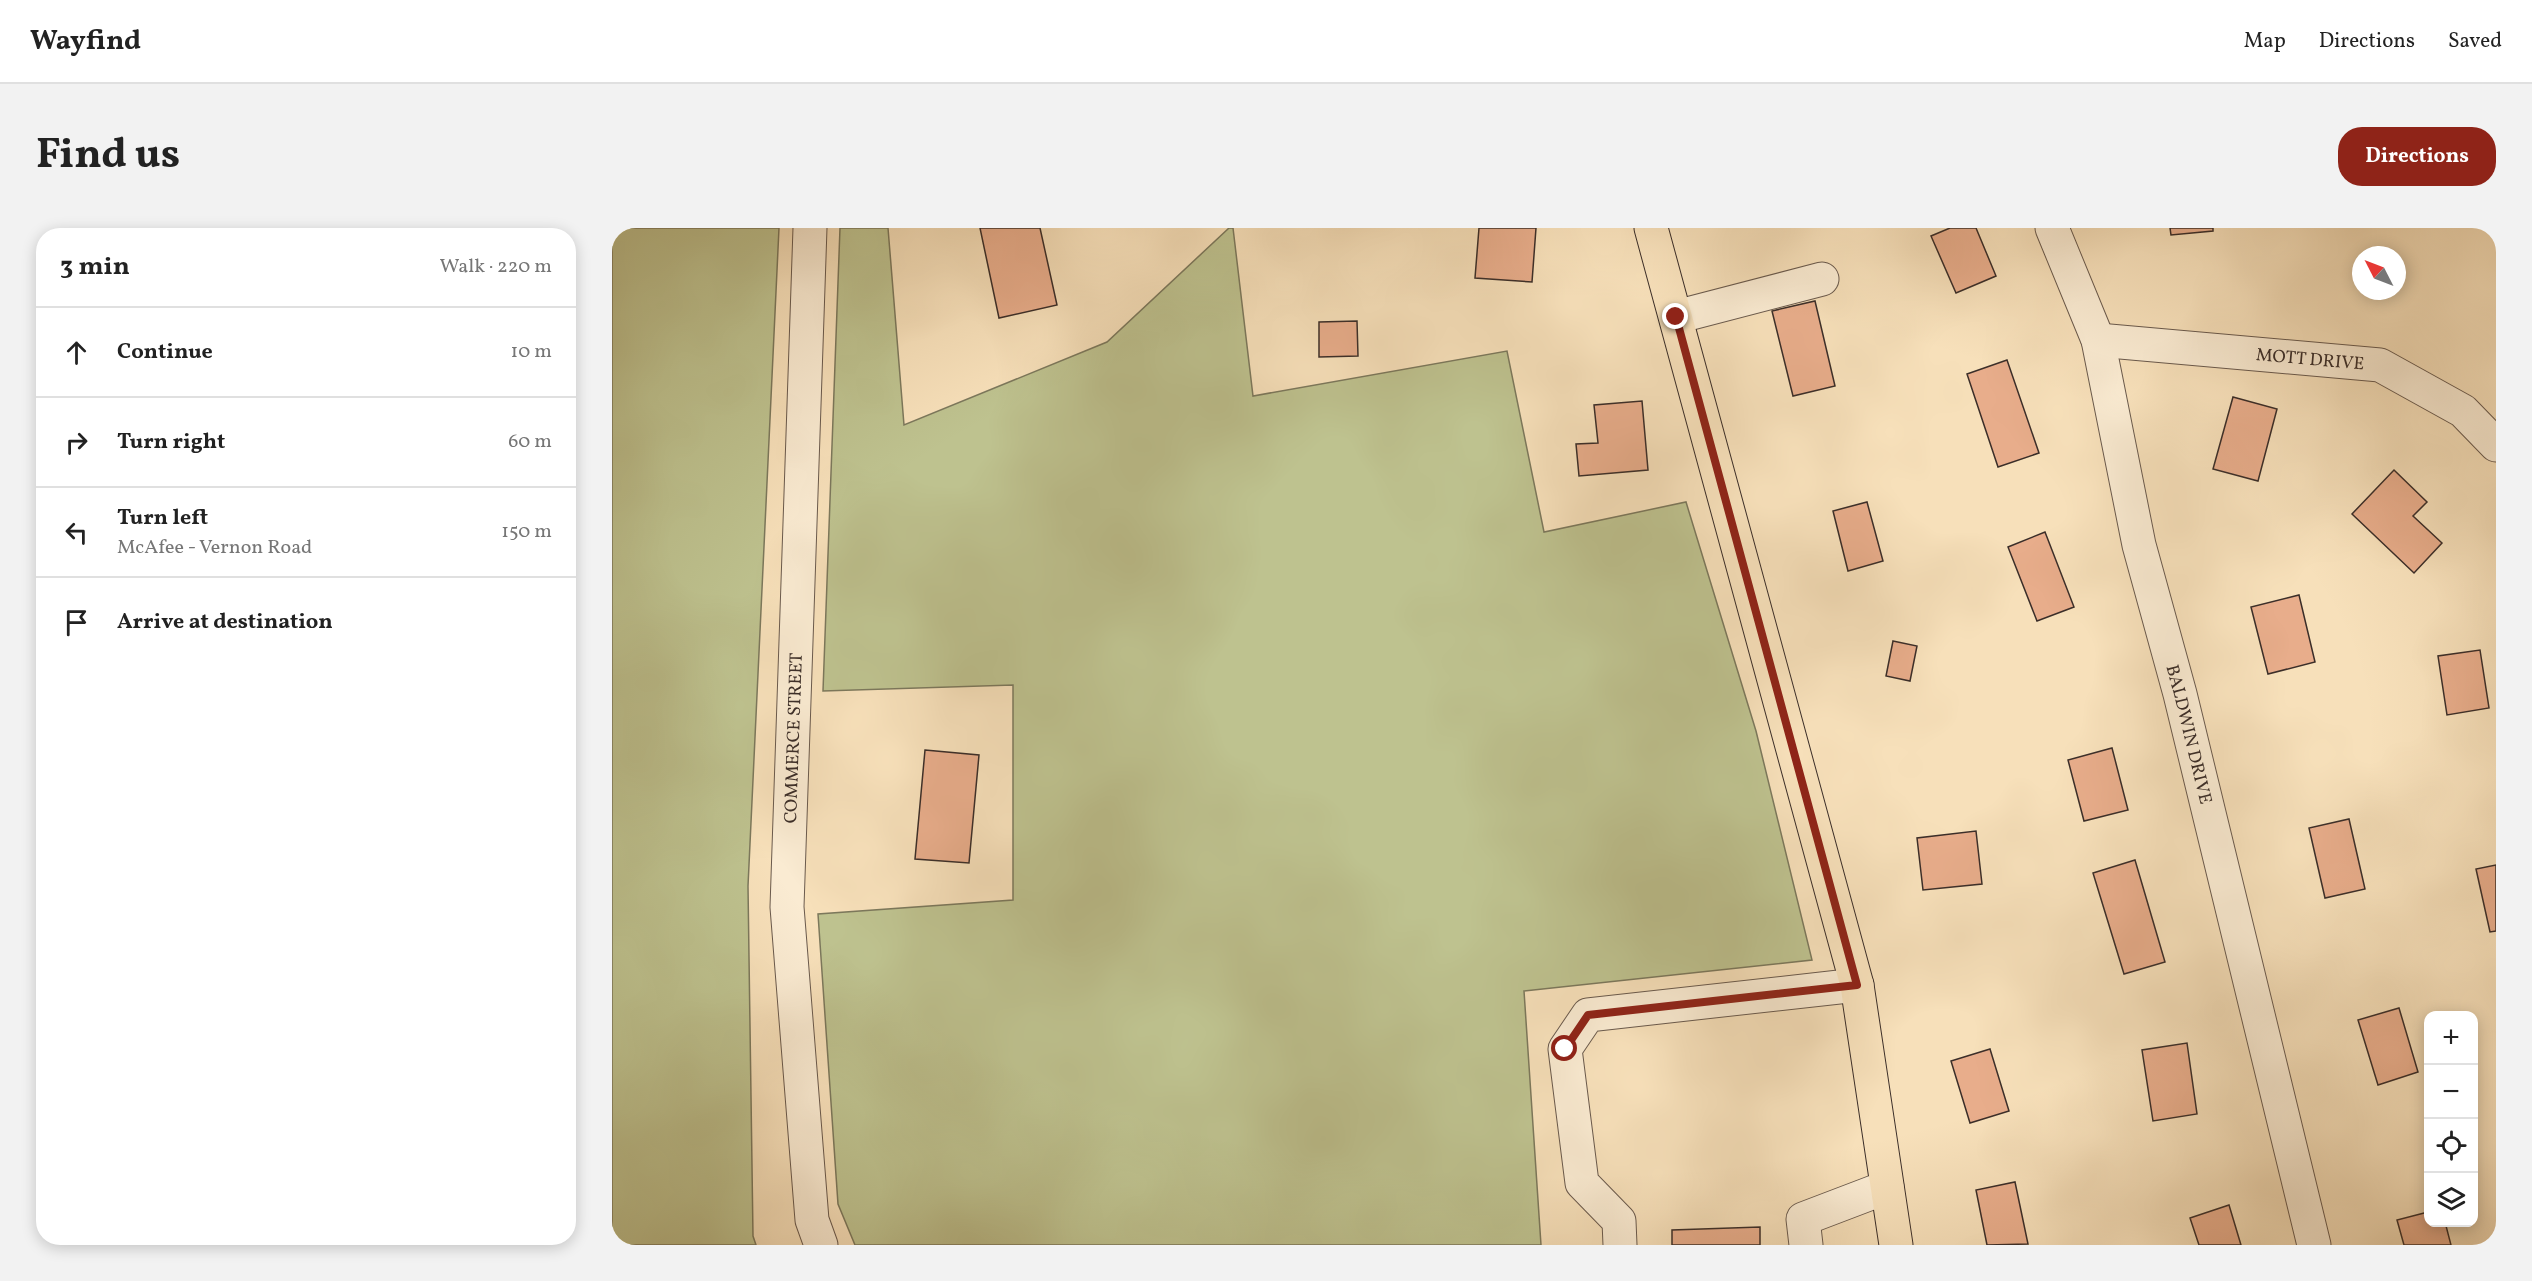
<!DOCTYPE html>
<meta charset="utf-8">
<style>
body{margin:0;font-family:Vollkorn,serif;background:#f2f2f2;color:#222}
.controls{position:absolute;right:18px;bottom:18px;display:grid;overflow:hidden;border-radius:12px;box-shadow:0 3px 15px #0003}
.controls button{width:54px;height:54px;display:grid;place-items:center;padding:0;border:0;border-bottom:2px solid #e0e0e0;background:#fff;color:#222;font:30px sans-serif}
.compass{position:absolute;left:1740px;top:18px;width:54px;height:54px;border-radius:50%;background:#fff;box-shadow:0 3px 15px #0003;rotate:312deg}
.stop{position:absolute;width:18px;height:18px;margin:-14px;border:4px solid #8f2418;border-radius:50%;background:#fff}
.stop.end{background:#8f2418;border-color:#fff;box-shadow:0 2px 6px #0008}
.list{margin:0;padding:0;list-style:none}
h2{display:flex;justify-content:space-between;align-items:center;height:78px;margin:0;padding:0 24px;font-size:26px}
h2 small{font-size:20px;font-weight:400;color:#767676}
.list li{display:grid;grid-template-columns:39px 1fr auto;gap:18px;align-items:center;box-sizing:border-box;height:90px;padding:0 24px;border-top:2px solid #e0e0e0}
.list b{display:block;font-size:22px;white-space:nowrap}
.list p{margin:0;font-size:20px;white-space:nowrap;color:#767676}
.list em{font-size:20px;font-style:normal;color:#767676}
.icon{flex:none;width:33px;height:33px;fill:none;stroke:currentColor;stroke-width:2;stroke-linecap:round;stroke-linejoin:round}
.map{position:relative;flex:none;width:1884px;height:1017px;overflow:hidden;border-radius:24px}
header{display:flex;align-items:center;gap:36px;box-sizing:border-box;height:84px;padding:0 30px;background:#fff;border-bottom:2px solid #e0e0e0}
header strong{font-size:28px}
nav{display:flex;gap:33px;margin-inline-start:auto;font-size:21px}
.intro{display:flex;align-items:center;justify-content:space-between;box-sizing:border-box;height:144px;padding:0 36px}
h1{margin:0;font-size:42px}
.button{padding:15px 27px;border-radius:24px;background:#8f2418;color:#fff;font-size:21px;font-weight:700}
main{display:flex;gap:36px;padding:0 36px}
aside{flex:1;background:#fff;border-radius:24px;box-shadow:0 3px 15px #0003}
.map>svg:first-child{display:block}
.green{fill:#bec28f;stroke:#7c785c;stroke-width:1.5}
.building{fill:#e8ad8b;stroke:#3b2e29;stroke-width:1.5}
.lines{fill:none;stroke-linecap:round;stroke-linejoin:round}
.minor-casing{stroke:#6a5a4d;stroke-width:35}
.major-casing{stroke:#3b2e29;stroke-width:35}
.minor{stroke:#faebd2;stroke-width:33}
.major{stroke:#f7e0ba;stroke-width:33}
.route{stroke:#8f2418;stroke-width:8}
.labels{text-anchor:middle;stroke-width:4.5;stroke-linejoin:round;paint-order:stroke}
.street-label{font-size:18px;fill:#3b2e29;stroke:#faebd2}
</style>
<header>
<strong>Wayfind</strong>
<nav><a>Map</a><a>Directions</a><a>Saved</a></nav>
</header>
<div class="intro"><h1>Find us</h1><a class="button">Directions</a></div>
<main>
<aside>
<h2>3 min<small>Walk · 220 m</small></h2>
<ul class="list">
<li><svg class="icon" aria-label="ahead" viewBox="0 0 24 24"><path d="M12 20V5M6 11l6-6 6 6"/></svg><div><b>Continue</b></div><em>10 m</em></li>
<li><svg class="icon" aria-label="right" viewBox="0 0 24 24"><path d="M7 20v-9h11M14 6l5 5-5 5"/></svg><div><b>Turn right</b></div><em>60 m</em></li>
<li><svg class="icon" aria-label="left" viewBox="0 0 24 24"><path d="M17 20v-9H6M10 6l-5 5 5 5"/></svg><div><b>Turn left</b><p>McAfee - Vernon Road</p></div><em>150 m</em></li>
<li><svg class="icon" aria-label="arrive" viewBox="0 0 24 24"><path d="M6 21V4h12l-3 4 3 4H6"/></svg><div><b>Arrive at destination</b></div></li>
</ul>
</aside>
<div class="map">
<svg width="1884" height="1017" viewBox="0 0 1884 1017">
<rect width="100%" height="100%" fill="#f7e0ba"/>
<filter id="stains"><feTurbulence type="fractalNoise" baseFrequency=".00333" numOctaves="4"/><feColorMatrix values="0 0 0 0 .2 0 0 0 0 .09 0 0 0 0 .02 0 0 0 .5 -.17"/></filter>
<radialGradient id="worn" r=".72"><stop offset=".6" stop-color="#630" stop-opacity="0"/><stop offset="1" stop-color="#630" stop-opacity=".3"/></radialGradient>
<!-- green -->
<g class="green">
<polygon points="0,0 167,0 136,658 141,1008 144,1017 0,1017"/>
<polygon points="228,0 276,0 292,197 495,114 617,0 621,0 641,168 895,123 932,304 1074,274 1144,503 1200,732 912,763 929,1017 243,1017 226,976 206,686 401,672 401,457 211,463"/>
</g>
<!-- building -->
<g class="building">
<polygon points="368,0 428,0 445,77 387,90"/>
<polygon points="867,0 924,0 920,54 863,50"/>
<polygon points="1338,0 1364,0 1384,48 1344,65 1319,8"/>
<polygon points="1558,0 1601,0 1601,3 1559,7"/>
<polygon points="1203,73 1223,158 1181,168 1160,83"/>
<polygon points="745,93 746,128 707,129 707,94"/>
<polygon points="1395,132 1427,225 1386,239 1355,146"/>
<polygon points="1621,169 1665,181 1646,253 1601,241"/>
<polygon points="1030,173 1036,242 967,248 964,216 986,215 982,177"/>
<polygon points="1782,242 1815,274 1801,288 1830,315 1802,345 1740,286"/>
<polygon points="1255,274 1271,333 1236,343 1221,283"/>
<polygon points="1433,304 1462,379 1425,393 1396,319"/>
<polygon points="1687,367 1703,434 1656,446 1639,379"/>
<polygon points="1281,413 1305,418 1298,453 1274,448"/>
<polygon points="1868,422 1877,480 1835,487 1826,428"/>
<polygon points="1500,520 1516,582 1472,593 1456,532"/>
<polygon points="313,522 367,527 357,635 303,631"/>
<polygon points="1737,591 1753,661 1713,670 1697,600"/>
<polygon points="1364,603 1370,656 1311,662 1305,610"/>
<polygon points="1523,632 1553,734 1512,746 1481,645"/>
<polygon points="1884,637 1884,703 1878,704 1864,641"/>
<polygon points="1787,780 1806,844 1766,857 1746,792"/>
<polygon points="1575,815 1585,886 1541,893 1530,822"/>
<polygon points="1378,821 1397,883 1358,895 1339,833"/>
<polygon points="1403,954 1416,1016 1375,1017 1364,962"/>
<polygon points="1617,977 1629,1017 1587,1017 1578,990"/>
<polygon points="1816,984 1816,994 1833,994 1839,1017 1792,1017 1785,992"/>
<polygon points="1148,999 1148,1017 1060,1017 1060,1002"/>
</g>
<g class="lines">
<defs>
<g id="minor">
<polyline points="198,0 175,679 200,992 209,1017"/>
<path id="s1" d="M1440,0L1486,112L1527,317L1568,466L1702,1017"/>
<polyline points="1064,89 1210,51"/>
<path id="s2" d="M1486,112L1768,137L1851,183L1884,217"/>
<polyline points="1008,1017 1007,993 970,955 953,821 976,787 1245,757"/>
<polyline points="1194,1017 1191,991 1275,959"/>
</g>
<polyline id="major" points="1039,0 1245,757 1284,1017"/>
</defs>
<!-- minor casing -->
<use href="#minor" class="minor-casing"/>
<!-- major casing -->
<use href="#major" class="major-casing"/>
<!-- minor -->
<use href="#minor" class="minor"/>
<!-- major -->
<use href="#major" class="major"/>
</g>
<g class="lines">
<!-- route -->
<polyline class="route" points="953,821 976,787 1245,757 1064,89"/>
</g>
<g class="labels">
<!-- street labels -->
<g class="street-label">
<text dy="6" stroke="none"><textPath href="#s2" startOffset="213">MOTT DRIVE</textPath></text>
<text dy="6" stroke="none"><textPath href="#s1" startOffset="526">BALDWIN DRIVE</textPath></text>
<text transform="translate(181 510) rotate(-88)" y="6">COMMERCE STREET</text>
</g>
</g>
<rect width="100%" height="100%" filter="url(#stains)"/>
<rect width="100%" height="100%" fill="url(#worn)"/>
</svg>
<div class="controls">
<button>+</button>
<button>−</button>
<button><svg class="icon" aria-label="locate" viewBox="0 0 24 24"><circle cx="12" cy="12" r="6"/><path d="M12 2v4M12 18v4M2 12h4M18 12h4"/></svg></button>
<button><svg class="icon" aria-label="layers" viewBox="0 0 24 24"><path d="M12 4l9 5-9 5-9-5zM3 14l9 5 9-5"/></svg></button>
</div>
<svg class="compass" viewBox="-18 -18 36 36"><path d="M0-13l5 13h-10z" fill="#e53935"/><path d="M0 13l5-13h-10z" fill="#767676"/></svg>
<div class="stop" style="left:953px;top:821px"></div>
<div class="stop end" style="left:1064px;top:89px"></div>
</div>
</main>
